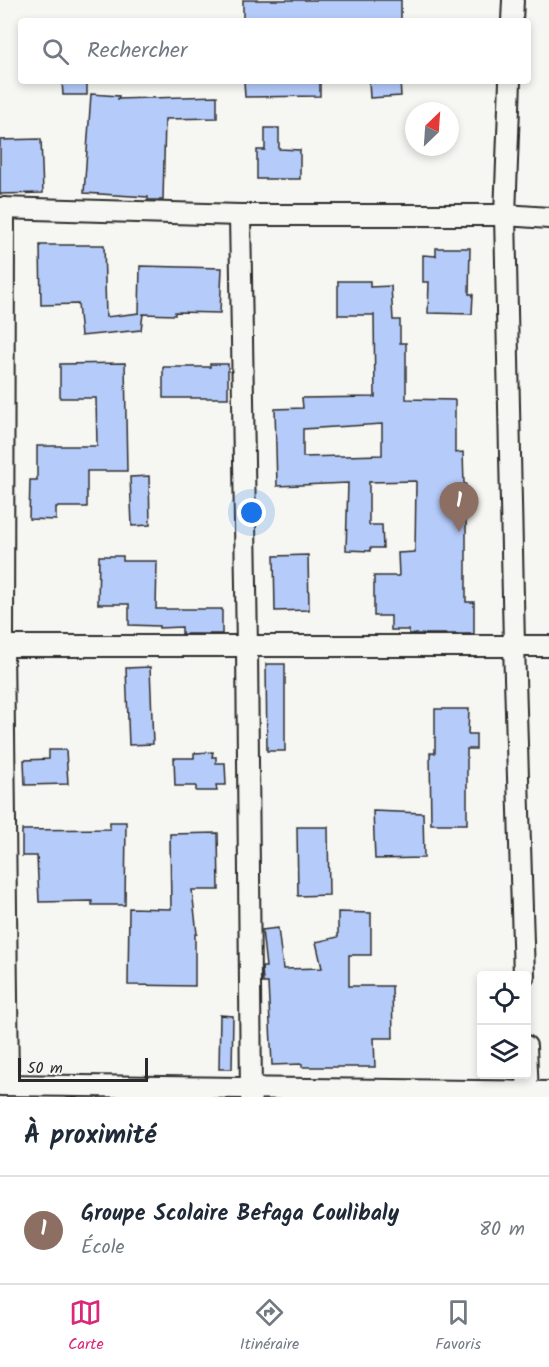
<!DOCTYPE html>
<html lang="fr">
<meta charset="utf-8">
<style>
body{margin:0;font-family:Kalam,sans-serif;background:#f6f6f7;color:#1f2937}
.controls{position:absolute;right:18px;bottom:18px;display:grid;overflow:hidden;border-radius:6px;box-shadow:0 3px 9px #0003}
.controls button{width:54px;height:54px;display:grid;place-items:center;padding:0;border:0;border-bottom:2px solid #e0e1e3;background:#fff;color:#1f2937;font:30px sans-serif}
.compass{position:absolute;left:405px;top:102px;width:54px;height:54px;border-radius:50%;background:#fff;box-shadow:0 3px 9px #0003;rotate:25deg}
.scale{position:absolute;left:18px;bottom:15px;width:130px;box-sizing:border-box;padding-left:6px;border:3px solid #2b2b2b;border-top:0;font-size:16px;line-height:21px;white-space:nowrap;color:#2b2b2b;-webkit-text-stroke:4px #f6f6f2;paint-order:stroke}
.you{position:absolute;left:252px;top:513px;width:21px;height:21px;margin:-15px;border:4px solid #fff;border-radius:50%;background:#1a73e8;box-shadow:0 0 0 9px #1a73e833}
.badge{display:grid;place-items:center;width:39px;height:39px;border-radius:50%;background:#db2777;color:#fff;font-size:20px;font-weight:700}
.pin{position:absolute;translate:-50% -50px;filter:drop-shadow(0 2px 3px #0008)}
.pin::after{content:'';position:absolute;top:32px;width:21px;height:18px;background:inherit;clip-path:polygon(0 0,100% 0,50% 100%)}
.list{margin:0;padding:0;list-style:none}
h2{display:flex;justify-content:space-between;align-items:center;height:78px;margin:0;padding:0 24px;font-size:26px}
h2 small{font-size:20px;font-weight:400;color:#747a83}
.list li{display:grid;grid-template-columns:39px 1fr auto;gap:18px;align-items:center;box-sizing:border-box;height:108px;padding:0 24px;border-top:2px solid #e0e1e3}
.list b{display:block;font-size:22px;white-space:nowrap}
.list p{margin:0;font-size:20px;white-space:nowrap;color:#747a83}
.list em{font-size:20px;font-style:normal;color:#747a83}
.icon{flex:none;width:33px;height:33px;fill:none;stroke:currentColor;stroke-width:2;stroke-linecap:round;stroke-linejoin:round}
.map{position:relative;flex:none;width:549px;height:1097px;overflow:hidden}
.search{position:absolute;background:#fff;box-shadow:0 3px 9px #0003;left:18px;right:18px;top:18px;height:66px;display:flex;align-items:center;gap:15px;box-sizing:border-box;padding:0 21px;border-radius:6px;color:#747a83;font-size:22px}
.sheet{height:186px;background:#fff}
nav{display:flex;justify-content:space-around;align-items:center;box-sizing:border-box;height:84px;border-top:2px solid #e0e1e3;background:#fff;font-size:16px;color:#747a83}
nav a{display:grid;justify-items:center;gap:3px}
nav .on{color:#db2777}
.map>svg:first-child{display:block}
.building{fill:#b5cbfa;stroke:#2b2b2b;stroke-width:1.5;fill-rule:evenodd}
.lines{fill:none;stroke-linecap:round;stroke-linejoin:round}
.minor-casing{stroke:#2b2b2b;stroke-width:24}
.minor{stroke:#f6f6f2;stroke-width:20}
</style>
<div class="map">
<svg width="549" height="1097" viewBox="0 0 549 1097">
<rect width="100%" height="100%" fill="#f6f6f2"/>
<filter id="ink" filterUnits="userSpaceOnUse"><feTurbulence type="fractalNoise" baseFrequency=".0167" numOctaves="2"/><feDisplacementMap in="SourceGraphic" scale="12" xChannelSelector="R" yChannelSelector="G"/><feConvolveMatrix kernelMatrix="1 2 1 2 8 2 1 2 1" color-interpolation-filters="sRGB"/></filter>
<g filter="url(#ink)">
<!-- building -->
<g class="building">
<rect x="243" y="0" width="158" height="21"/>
<polygon points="62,81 87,81 87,95 63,95"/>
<polygon points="244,81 320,81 320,96 245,97"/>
<polygon points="369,81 400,81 401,96 370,98"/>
<polygon points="91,94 119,96 118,99 217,96 217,118 165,119 163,200 148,200 148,197 84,193"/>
<polygon points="265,128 279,128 279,149 300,150 300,179 257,179 257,150 265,150"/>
<polygon points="41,139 43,193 0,194 0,140"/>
<polygon points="40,245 104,245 106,317 139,313 140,266 222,268 220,313 175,312 175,315 143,314 141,330 81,336 78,304 41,305"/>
<polygon points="436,248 470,248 469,294 473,294 472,314 428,313 429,282 423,282 423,255 436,256"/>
<path d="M338,281H370V287L391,286L393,320H400V343H406V399L455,400V453L463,452L464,484H466V602H474V634H409V630H391V616H374V576H399L398,553L415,552L416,481L369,482V525H382L383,548H370V551L346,550L348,483L277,486L275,409L303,408L302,398L375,397L374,315H338ZM382,424V455L303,457V429Z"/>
<polygon points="125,363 127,471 87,471 87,507 56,507 56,520 29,519 30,480 37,480 37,446 97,446 96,398 60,398 60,364"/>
<polygon points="210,364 228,364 228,398 163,398 163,367 210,367"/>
<polygon points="149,476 150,525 132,526 130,477"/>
<polygon points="308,555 309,610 275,611 274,556"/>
<polygon points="99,556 123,556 123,561 157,561 156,609 222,609 222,634 182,634 182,627 159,628 159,626 129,625 129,604 98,604"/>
<polygon points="266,664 285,664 285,751 267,751"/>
<polygon points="150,667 153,744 129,745 126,668"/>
<polygon points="435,709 469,709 468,734 476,734 476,749 467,749 467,824 431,824 430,753 435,753"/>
<polygon points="49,750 66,750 68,784 25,785 24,760 49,759"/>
<polygon points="213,752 212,757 216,757 216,763 225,763 226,785 216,785 217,791 196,791 196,786 175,786 174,758 194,758 194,753"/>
<polygon points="373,811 423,813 424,858 375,859"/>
<polygon points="110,822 126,822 125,905 92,905 92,901 39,902 37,856 22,856 22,830 110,829"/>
<polygon points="297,827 328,827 329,895 298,896"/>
<polygon points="218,833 219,890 192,890 197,934 195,934 195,986 128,985 129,908 171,909 170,834"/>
<polygon points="338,912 371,913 371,955 349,955 349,986 392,986 393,1038 374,1038 375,1067 302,1067 302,1064 272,1065 268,983 263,983 262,967 266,967 262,930 278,928 283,969 322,968 316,942 338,937"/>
<polygon points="220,1015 233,1016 232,1069 219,1069"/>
</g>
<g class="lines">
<defs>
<g id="minor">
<polyline points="512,21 513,0"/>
<polyline points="510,81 505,215 514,645 524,976"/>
<polyline points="0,208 240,215 505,215 549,218"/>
<polyline points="4,208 3,646 8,1084"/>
<polyline points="240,215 247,647 251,1097"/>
<polyline points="0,646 549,646"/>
<polyline points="526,1046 528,1097"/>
<polyline points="0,1085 549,1092"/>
</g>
</defs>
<!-- minor casing -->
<use href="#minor" class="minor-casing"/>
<!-- minor -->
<use href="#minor" class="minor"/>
</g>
</g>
</svg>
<div class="controls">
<button><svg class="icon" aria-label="locate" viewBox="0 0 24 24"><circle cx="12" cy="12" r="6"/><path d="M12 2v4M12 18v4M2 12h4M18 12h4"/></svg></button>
<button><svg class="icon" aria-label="layers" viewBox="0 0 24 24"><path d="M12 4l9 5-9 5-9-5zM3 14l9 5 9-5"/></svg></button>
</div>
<svg class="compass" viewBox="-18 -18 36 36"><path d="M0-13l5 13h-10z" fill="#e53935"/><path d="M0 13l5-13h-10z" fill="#747a83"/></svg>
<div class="scale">50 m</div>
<div class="you"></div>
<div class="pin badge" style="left:459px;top:532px;background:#8d6e63">1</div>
<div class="search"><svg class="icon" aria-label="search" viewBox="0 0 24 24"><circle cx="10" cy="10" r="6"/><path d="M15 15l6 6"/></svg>Rechercher</div>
</div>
<section class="sheet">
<h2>À proximité<small></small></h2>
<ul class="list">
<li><span class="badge" style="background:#8d6e63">1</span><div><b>Groupe Scolaire Befaga Coulibaly</b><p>École</p></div><em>80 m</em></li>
</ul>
</section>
<nav>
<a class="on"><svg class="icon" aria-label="map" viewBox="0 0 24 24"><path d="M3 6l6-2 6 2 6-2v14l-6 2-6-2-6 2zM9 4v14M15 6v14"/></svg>Carte</a>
<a><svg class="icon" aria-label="directions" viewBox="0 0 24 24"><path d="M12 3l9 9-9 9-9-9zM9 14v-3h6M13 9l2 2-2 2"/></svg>Itinéraire</a>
<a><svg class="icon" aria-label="saved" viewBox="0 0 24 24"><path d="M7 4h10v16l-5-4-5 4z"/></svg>Favoris</a>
</nav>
